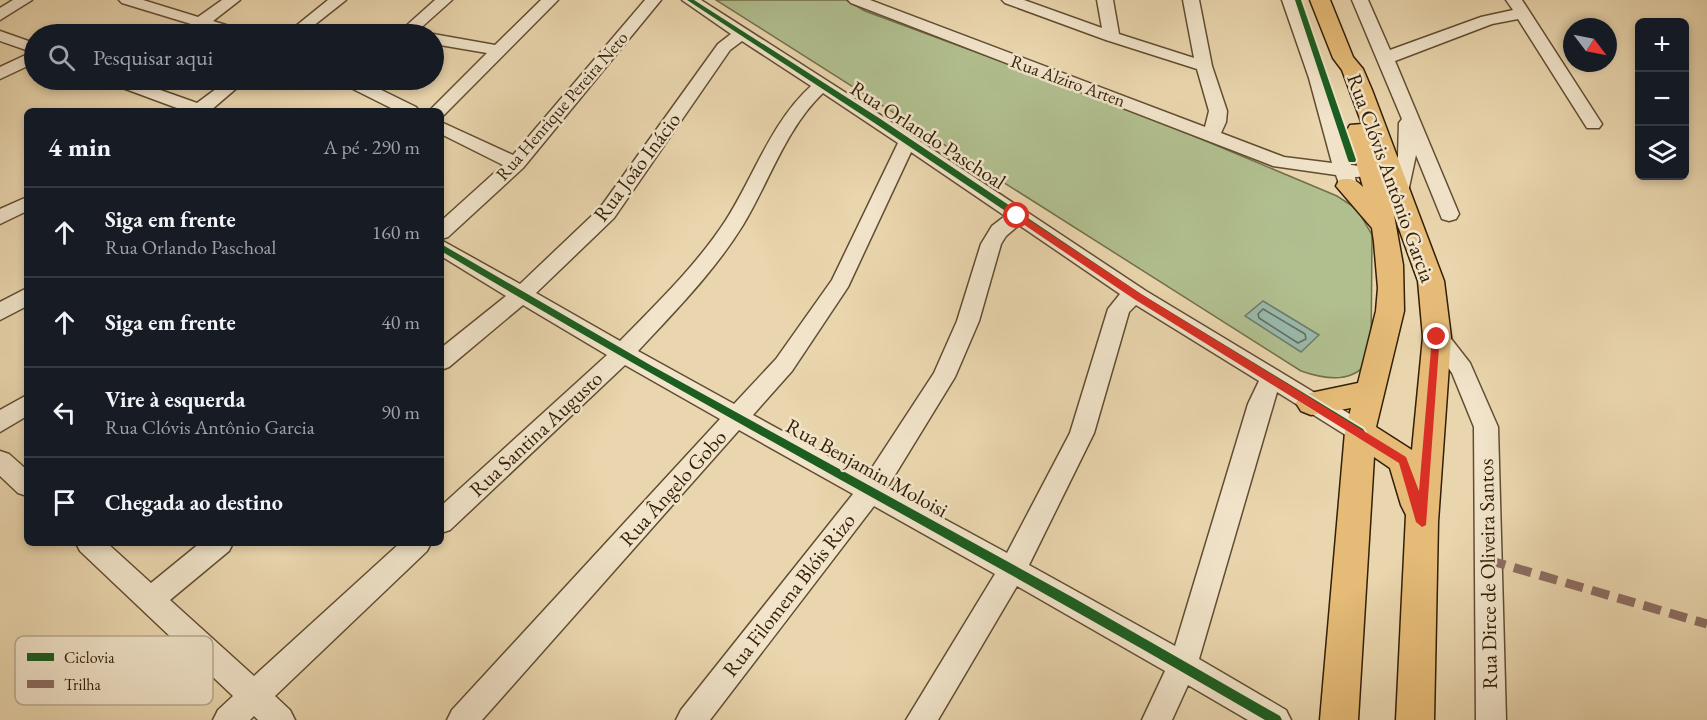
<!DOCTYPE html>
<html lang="pt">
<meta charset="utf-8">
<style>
body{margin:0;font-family:"EB Garamond",serif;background:#20242c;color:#f1f3f6}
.controls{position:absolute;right:18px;top:18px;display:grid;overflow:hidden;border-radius:9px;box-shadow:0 3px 9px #0003}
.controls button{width:54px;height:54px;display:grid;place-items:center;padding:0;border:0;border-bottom:2px solid #363941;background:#171b24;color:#f1f3f6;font:30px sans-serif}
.compass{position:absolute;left:1563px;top:18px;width:54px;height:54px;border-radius:50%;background:#171b24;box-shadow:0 3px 9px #0003;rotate:122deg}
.stop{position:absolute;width:18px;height:18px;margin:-14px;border:4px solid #d93025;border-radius:50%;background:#fff}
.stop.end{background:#d93025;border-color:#fff;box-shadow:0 2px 6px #0008}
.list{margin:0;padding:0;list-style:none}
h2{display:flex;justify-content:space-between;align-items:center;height:78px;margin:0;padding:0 24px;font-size:26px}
h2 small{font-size:20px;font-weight:400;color:#9ea1a6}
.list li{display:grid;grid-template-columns:39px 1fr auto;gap:18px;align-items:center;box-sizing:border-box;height:90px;padding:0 24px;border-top:2px solid #363941}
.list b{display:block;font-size:22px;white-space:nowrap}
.list p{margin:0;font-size:20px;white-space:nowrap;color:#9ea1a6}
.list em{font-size:20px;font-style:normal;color:#9ea1a6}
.icon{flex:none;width:33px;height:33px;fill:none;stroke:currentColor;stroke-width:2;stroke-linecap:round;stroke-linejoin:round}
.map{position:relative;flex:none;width:1707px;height:720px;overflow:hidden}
.search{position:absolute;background:#171b24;box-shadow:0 3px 9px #0003;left:24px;top:24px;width:420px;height:66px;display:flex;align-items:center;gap:15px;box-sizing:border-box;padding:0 21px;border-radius:33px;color:#9ea1a6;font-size:22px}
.panel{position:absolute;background:#171b24;box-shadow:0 3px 9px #0003;left:24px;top:108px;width:420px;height:438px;border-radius:9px}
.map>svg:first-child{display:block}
.green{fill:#b1bf8f;stroke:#726f4b;stroke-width:1.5}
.water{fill:#98b9ac;stroke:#707b6a;stroke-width:1.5}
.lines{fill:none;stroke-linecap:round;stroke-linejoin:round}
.shore{stroke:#666c5a;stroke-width:1.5}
.minor-casing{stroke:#614d31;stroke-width:3}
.major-casing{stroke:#331f07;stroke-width:3}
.minor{fill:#f1e4ca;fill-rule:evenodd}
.major{fill:#e5bb77;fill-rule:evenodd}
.quiet{stroke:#8d6e63;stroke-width:9;stroke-dasharray:18 9;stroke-linecap:butt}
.cycleway-casing{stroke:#f1e4ca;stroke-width:4}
.cycleway{fill:#1b5e20;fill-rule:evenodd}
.route{fill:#d93025}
.labels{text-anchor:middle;stroke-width:5;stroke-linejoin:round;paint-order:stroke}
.far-street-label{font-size:18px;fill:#331f07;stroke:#f1e4ca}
.street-label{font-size:21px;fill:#331f07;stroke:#f1e4ca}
.key{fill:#f1e4ca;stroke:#b8a990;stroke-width:1.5}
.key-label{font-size:16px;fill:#331f07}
</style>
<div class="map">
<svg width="1707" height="720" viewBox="0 0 1707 720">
<rect width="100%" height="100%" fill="#ead6ae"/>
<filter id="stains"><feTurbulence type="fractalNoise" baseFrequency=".00333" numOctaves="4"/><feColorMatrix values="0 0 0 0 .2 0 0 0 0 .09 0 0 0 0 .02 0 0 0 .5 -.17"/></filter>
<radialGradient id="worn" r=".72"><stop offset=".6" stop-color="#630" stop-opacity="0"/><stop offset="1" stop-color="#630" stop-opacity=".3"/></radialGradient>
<!-- green -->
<path class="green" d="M716,0H846L865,11L1132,110L1337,196L1357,209L1372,235L1371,358C1354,384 1327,380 1301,371Z"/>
<!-- water -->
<polygon class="water" points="1263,301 1319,335 1301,352 1245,316"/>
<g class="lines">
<!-- shore -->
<polygon class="shore" points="1263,309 1305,334 1306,339 1298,343 1259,318 1258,314"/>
<defs>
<g id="minor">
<polygon points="13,0 32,0 0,20 0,8"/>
<polygon points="119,0 143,0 198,17 222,0 240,0 213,21 245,31 247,34 224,34 122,3"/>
<polygon points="328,0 346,0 303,34 286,34"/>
<polygon points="435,0 452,0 414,34 397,34"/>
<polygon points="541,0 558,0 444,115 441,116 441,111 429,111 487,53 434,44 433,34 495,45"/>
<polygon points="645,0 661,0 523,168 448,237 441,239 441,221 503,165 441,134 441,122 513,155"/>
<path d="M682,0H701L882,116L1146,291L1368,425L1372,432L1368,439L1360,442L1352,439L1277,392L1199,659L1286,710L1291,720H1248L1188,685L1172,720H1142L1165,671L1017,586L938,720H906L995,574L874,506L710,720H676L681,710L853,494L739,430L482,720H447L452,710L720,419L625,365L450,530L441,533V506L607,355L523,305L449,367L441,370V348L506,296L441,256V240L520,284L600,208L718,44L731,34ZM742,41L811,86C772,121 754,176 726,220C696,266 657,303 620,341L536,293L614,218L730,50ZM823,93L898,143L832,280L776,359L734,404L638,351C675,311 714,272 743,225C769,182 786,128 823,93ZM911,152L1005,216L992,226L981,244L957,321L934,373L866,477L753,415L792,371L848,287ZM1019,225L1120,294L1108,309L1070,433L1007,553L887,488L955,377L979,321L1001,244L1006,236ZM1136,305L1259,381L1248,404L1175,646L1029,565L1094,433L1129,312Z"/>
<polygon points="848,0 870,0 1205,127 1209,111 1197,69 1106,40 1005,3 1002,0 1024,0 1102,28 1097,0 1113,0 1119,34 1194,58 1183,0 1199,0 1212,66 1227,111 1226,122 1221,133 1284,157 1332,163 1309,78 1282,0 1298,0 1325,78 1351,165 1377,168 1379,172 1377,176 1355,177 1356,182 1354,186 1340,186 1336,175 1273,166 851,3"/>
<polygon points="1352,0 1368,0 1390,50 1481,17 1513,10 1506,0 1522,0 1602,124 1599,128 1587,128 1518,19 1492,24 1395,61 1459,214 1456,219 1449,221 1442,219 1416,155 1408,192 1405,196 1398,198 1391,196 1388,192 1398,156 1399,123 1402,119"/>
<polygon points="0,31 34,43 34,63 0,79 0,67 32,52 0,41"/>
<polygon points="110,80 132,80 197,103 228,80 246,80 210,111 185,111 112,84"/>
<polygon points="341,80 361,80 416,107 419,111 397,111 343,84"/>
<polygon points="27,197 27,211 0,224 0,209"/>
<polygon points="27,288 27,306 0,320 0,302"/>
<polygon points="1437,329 1445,331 1470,363 1498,427 1506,720 1476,720 1474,427 1452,373 1426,337 1429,331"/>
<polygon points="27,395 27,416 0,432 0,410"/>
<polygon points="0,451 9,454 27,470 27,496 18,493 0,476"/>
<polygon points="76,543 107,543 151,583 200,543 233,543 229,551 170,600 254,676 400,543 431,543 427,551 275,696 290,710 295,720 258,720 254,716 250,720 213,720 218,710 233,696 80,551"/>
</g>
<path id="major" d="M1310,0H1330L1353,57L1363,69L1372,90L1444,281L1451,337L1438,522L1434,720H1396L1406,515L1401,505L1390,468L1374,457L1358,720H1320L1345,432L1351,408L1311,415L1301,411L1296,403L1301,395L1358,383L1376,311L1378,288L1374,242L1372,228L1336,186L1339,180C1350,178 1355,179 1363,187L1347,130L1350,125L1362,124L1342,70L1333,58ZM1394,215L1418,281L1423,337L1412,450L1376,427L1404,311L1403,265Z"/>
</defs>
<!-- minor casing -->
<use href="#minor" class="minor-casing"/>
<!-- major casing -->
<use href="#major" class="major-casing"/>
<!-- minor -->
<use href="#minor" class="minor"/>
<!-- major -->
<use href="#major" class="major"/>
<!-- quiet -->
<polyline class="quiet" points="1488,560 1707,624"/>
<defs>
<g id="cycleway">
<polygon points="687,0 694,0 879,118 1141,294 1363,429 1365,432 1363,435 1360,436 1357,435 1135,298 873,122"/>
<polygon points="1295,0 1301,0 1356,160 1355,162 1349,162 1348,160"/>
<path d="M441,244L652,366L1072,597L1280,716L1282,720H1265C992,560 712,413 441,251Z"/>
</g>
</defs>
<!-- cycleway casing -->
<use href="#cycleway" class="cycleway-casing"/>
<!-- cycleway -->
<use href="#cycleway" class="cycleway"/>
</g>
<!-- route -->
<polygon class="route" points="1014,214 1020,214 1141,294 1406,457 1419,491 1432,337 1437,333 1440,334 1426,525 1422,527 1416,522 1399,463 1134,299 1014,218"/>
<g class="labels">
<!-- far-street labels -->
<g class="far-street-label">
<text transform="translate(1068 81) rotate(20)" y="6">Rua Alziro Arten</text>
<text transform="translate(562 106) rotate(-49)" y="6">Rua Henrique Pereira Neto</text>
</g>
<!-- street labels -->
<g class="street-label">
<text transform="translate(928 135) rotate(33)" y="7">Rua Orlando Paschoal</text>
<text transform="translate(637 167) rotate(-53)" y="7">Rua João Inácio</text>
<text transform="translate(1391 178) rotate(70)" y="7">Rua Clóvis Antônio Garcia</text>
<text transform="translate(536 434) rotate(-43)" y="7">Rua Santina Augusto</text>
<text transform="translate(867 468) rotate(29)" y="7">Rua Benjamin Moloisi</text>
<text transform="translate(673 488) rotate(-48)" y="7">Rua Ângelo Gobo</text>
<text transform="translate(1488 574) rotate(-91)" y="7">Rua Dirce de Oliveira Santos</text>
<text transform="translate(789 595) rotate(-52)" y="7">Rua Filomena Blóis Rizo</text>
</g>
</g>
<!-- legend -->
<rect x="15" y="636" width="198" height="69" rx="9" class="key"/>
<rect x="27" y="653" width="27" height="8" fill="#1b5e20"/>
<rect x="27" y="680" width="27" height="8" fill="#8d6e63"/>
<g class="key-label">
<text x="64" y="663">Ciclovia</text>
<text x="64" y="690">Trilha</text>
</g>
<rect width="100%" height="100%" filter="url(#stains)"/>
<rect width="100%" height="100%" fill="url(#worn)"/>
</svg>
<div class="controls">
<button>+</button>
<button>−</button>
<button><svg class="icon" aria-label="layers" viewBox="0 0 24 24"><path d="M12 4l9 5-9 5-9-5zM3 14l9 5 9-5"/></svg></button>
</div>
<svg class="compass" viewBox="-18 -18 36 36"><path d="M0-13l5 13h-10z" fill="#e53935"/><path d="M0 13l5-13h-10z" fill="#9ea1a6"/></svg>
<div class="stop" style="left:1017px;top:216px"></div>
<div class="stop end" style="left:1437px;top:337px"></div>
<div class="search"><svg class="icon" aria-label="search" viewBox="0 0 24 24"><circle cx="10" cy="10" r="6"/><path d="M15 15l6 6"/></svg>Pesquisar aqui</div>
<section class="panel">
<h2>4 min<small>A pé · 290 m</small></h2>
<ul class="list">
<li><svg class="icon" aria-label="ahead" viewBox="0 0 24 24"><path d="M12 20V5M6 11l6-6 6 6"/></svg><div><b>Siga em frente</b><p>Rua Orlando Paschoal</p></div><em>160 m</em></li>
<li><svg class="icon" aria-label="ahead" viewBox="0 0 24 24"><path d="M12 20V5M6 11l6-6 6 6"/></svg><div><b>Siga em frente</b></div><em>40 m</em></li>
<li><svg class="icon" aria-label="left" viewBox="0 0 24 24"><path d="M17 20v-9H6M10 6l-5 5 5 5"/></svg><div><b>Vire à esquerda</b><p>Rua Clóvis Antônio Garcia</p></div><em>90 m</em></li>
<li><svg class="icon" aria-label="arrive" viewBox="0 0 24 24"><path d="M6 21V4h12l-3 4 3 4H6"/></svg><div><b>Chegada ao destino</b></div></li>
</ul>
</section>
</div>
